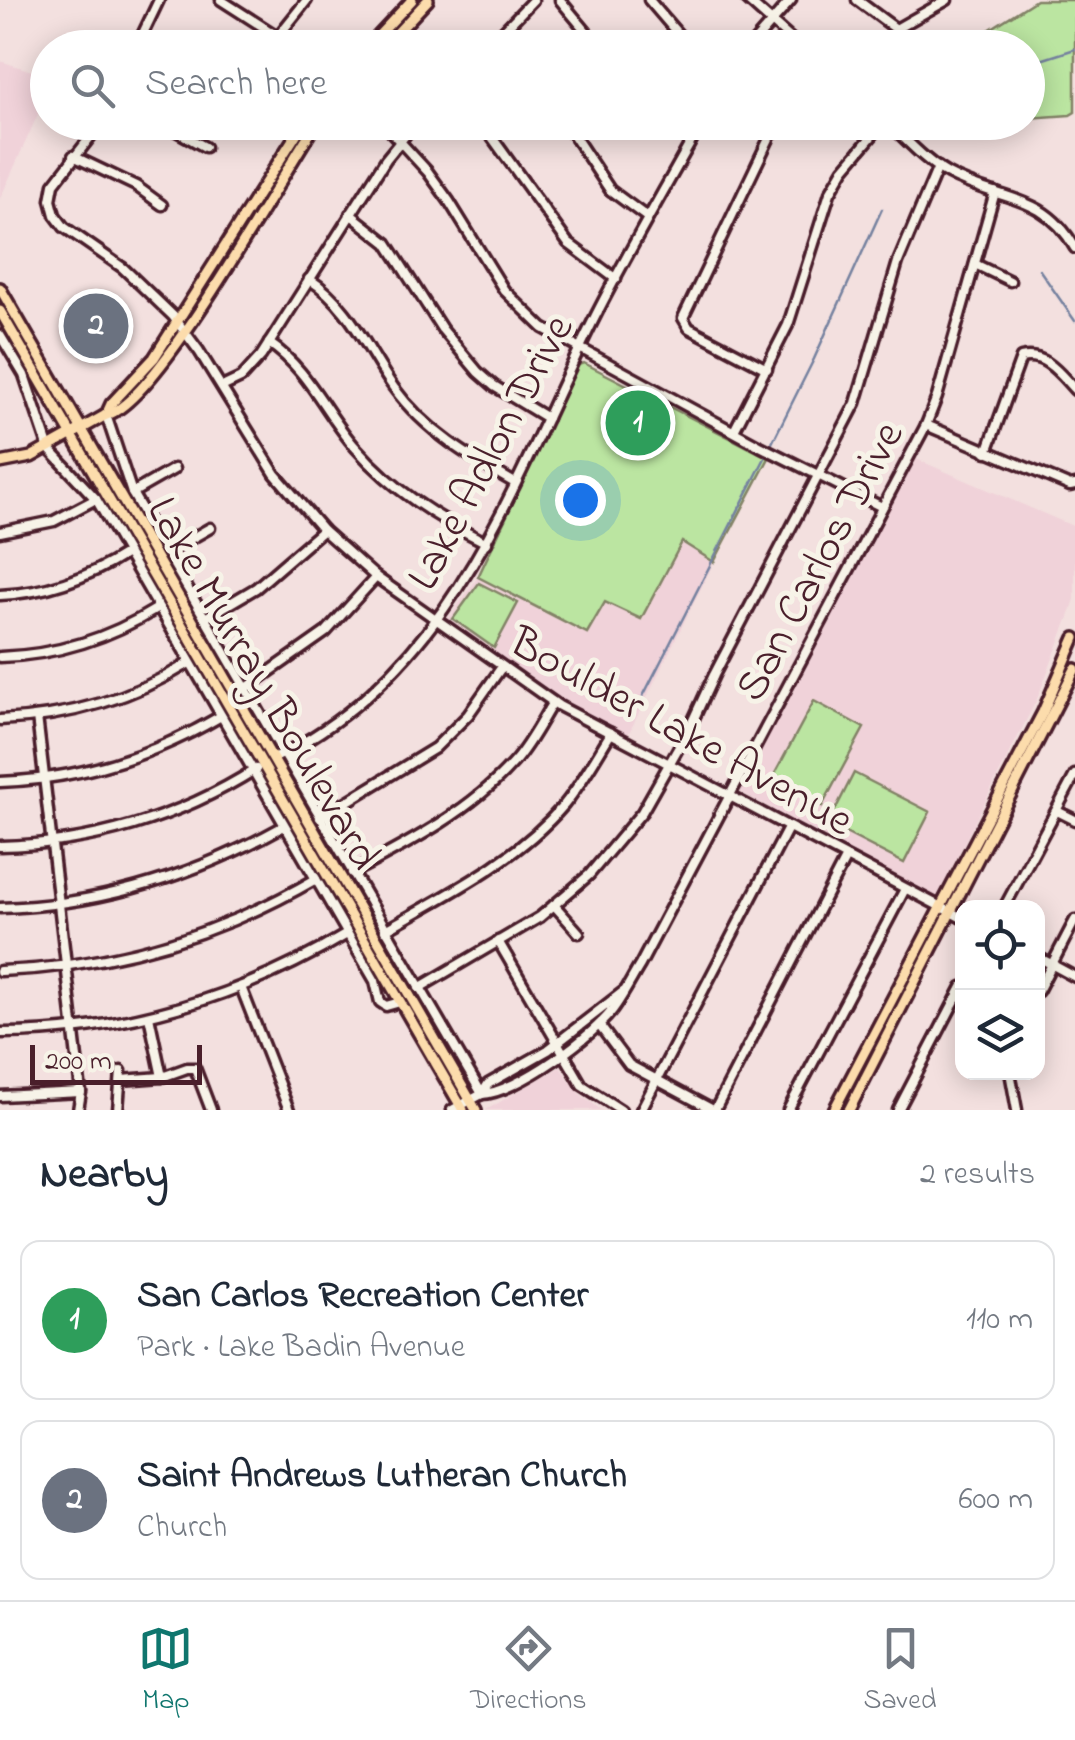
<!DOCTYPE html>
<meta charset="utf-8">
<style>
body{margin:0;font-family:"Indie Flower",sans-serif;background:#f2f2f3;color:#1f2937}
.controls{position:absolute;right:30px;bottom:30px;display:grid;overflow:hidden;border-radius:20px;box-shadow:0 5px 25px #0003}
.controls button{width:90px;height:90px;display:grid;place-items:center;padding:0;border:0;border-bottom:2px solid #e0e1e3;background:#fff;color:#1f2937;font:50px sans-serif}
.scale{position:absolute;left:30px;bottom:25px;width:172px;box-sizing:border-box;padding-left:10px;border:5px solid #4a1f2b;border-top:0;font-size:28px;line-height:35px;white-space:nowrap;color:#4a1f2b;-webkit-text-stroke:8px #f7f3e8;paint-order:stroke}
.you{position:absolute;left:580px;top:500px;width:35px;height:35px;margin:-25px;border:8px solid #fff;border-radius:50%;background:#1a73e8;box-shadow:0 0 0 15px #1a73e833}
.badge{display:grid;place-items:center;width:65px;height:65px;border-radius:50%;background:#0f766e;color:#fff;font-size:32px;font-weight:700}
.pin{position:absolute;translate:-50% -50%;border:5px solid #fff;box-shadow:0 2px 10px #0006}
.list{margin:0;padding:0;list-style:none}
h2{display:flex;justify-content:space-between;align-items:center;height:130px;margin:0;padding:0 40px;font-size:42px}
h2 small{font-size:32px;font-weight:400;color:#747a83}
.list li{display:grid;grid-template-columns:65px 1fr auto;gap:30px;align-items:center;box-sizing:border-box;height:160px;margin:0 20px 20px;padding:0 20px;border:2px solid #e0e1e3;border-radius:20px}
.list b{display:block;font-size:38px;white-space:nowrap}
.list p{margin:0;font-size:32px;white-space:nowrap;color:#747a83}
.list em{font-size:32px;font-style:normal;color:#747a83}
.icon{flex:none;width:55px;height:55px;fill:none;stroke:currentColor;stroke-width:2;stroke-linecap:round;stroke-linejoin:round}
.map{position:relative;flex:none;width:1075px;height:1110px;overflow:hidden}
.search{position:absolute;background:#fff;box-shadow:0 5px 25px #0003;left:30px;right:30px;top:30px;height:110px;display:flex;align-items:center;gap:25px;box-sizing:border-box;padding:0 35px;border-radius:55px;color:#747a83;font-size:38px}
.sheet{height:490px;background:#fff}
nav{display:flex;justify-content:space-around;align-items:center;box-sizing:border-box;height:140px;border-top:2px solid #e0e1e3;background:#fff;font-size:28px;color:#747a83}
nav a{display:grid;justify-items:center;gap:5px}
nav .on{color:#0f766e}
.map>svg:first-child{display:block}
.built{fill:#f0d2d9}
.green{fill:#bbe5a1;stroke:#828266;stroke-width:2.5}
.lines{fill:none;stroke-linecap:round;stroke-linejoin:round}
.stream{stroke:#74819f;stroke-width:2.5}
.minor-casing{stroke:#4a1f2b;stroke-width:15}
.major-casing{stroke:#4a1f2b;stroke-width:16}
.minor{stroke:#f7f3e8;stroke-width:8}
.major{stroke:#fcdcac;stroke-width:9}
.labels{text-anchor:middle;stroke-width:10;stroke-linejoin:round;paint-order:stroke}
.street-label{font-size:45px;fill:#4a1f2b;stroke:#f7f3e8}
</style>
<div class="map">
<svg width="1075" height="1110" viewBox="0 0 1075 1110">
<rect width="100%" height="100%" fill="#f3e0df"/>
<filter id="ink" filterUnits="userSpaceOnUse"><feTurbulence type="fractalNoise" baseFrequency=".01" numOctaves="2"/><feDisplacementMap in="SourceGraphic" scale="20" xChannelSelector="R" yChannelSelector="G"/><feConvolveMatrix kernelMatrix="1 2 1 2 8 2 1 2 1" color-interpolation-filters="sRGB"/></filter>
<g filter="url(#ink)">
<!-- built -->
<g class="built">
<polygon points="0,61 48,76 47,94 0,199"/>
<polygon points="916,459 1075,527 1075,599 1069,617 1037,699 937,897 740,792"/>
<polygon points="682,542 714,562 628,735 553,696 447,620 478,577 587,632 605,601 642,619"/>
<polygon points="560,1067 579,1093 601,1110 486,1110"/>
</g>
<!-- green -->
<g class="green">
<polygon points="1036,0 1075,0 1075,112 1070,115 1028,118 1028,48 962,47"/>
<polygon points="584,363 769,458 714,562 682,542 641,619 605,602 587,633 478,577 578,365"/>
<polygon points="479,583 518,603 494,648 453,619"/>
<polygon points="814,701 864,728 822,806 772,779"/>
<polygon points="854,773 930,812 904,863 828,824"/>
</g>
<g class="lines">
<!-- stream -->
<g class="stream">
<polyline points="1028,64 1075,49"/>
<polyline points="1015,128 1019,122"/>
<polyline points="1039,269 1075,321"/>
<polyline points="772,443 814,359 882,209"/>
<polyline points="639,704 767,454"/>
</g>
<defs>
<g id="minor">
<polyline points="221,0 296,48"/>
<polyline points="560,0 600,48"/>
<polyline points="649,0 690,48"/>
<polyline points="747,0 801,48"/>
<polyline points="857,0 896,29 947,0"/>
<polyline points="279,35 307,0"/>
<polyline points="140,39 159,48"/>
<polyline points="136,48 159,0"/>
<polyline points="487,48 533,0"/>
<polyline points="749,48 791,0"/>
<polyline points="102,122 54,184 51,200 55,215 64,227 123,268 173,316 199,351 275,474 323,530 376,577 559,706 962,918"/>
<polyline points="160,122 205,147"/>
<polyline points="382,122 428,172 449,201 504,290 543,328 760,446 882,507"/>
<polyline points="481,122 568,243 616,279"/>
<polyline points="565,122 610,190 648,218"/>
<polyline points="673,122 695,135"/>
<path d="M887,122C906,139 926,162 948,174C997,201 1044,192 1075,248"/>
<polyline points="73,156 136,186 162,205"/>
<polyline points="350,214 387,243 442,329 478,372 494,386 547,418"/>
<polyline points="975,264 1010,281"/>
<path d="M309,279C350,305 367,350 394,388C425,431 471,458 515,483"/>
<polyline points="0,335 24,375 49,449 96,499 375,981 380,1002 386,1006 400,1002"/>
<path d="M269,343C309,370 325,413 356,448C393,490 437,518 487,543"/>
<polyline points="767,369 689,328 683,318 777,122"/>
<polyline points="222,387 241,378 261,356 386,159 416,122"/>
<polyline points="106,415 132,493 482,1094"/>
<polyline points="926,425 1070,486 1075,485"/>
<polyline points="734,431 788,325 830,193 844,169 884,122"/>
<path d="M987,452L1021,358C1045,352 1060,374 1075,390"/>
<polyline points="132,493 174,469"/>
<polyline points="0,532 54,521 96,499"/>
<polyline points="166,553 210,528"/>
<path d="M0,595C46,593 88,578 127,553"/>
<polyline points="205,618 256,588 323,530"/>
<path d="M0,657C57,655 110,638 158,608"/>
<polyline points="245,689 326,632 376,577"/>
<polyline points="37,717 81,1092 78,1110"/>
<path d="M0,720C67,717 132,699 189,663"/>
<path d="M273,759C456,670 511,483 596,315C629,250 666,187 702,122"/>
<path d="M0,782C80,779 153,756 221,716"/>
<polyline points="1057,811 1075,820"/>
<polyline points="320,818 435,748 468,715 501,668"/>
<path d="M0,846C91,844 179,818 256,769"/>
<path d="M352,873C409,843 471,811 514,762C530,744 540,723 553,702"/>
<polyline points="554,905 579,933"/>
<path d="M0,908C101,905 196,875 284,826"/>
<polyline points="1004,908 1075,775"/>
<path d="M385,930C448,894 516,861 564,805C582,783 596,757 611,733"/>
<polyline points="498,941 582,1085 621,1110"/>
<polyline points="1038,957 1075,977"/>
<path d="M0,971C113,967 218,936 316,879"/>
<polyline points="241,987 289,1110"/>
<polyline points="419,988 540,917 589,875 642,812 689,729 714,675 856,403 898,262 938,167"/>
<polyline points="1038,991 1075,920"/>
<polyline points="149,1016 162,1077"/>
<polyline points="599,1025 629,1065 713,1110"/>
<path d="M0,1033C123,1033 242,997 347,934"/>
<polyline points="1010,1072 1017,1110"/>
<polyline points="121,1080 162,1077 187,1068 195,1068 211,1110"/>
<path d="M482,1094C514,1094 598,1034 616,1005C625,992 632,978 640,965L926,425L937,397L995,192"/>
<polyline points="0,1096 81,1092"/>
<polyline points="118,1110 121,1071"/>
<polyline points="452,1110 482,1094 488,1084 548,1050 623,992"/>
<polyline points="641,1110 788,828"/>
<polyline points="715,1110 845,859"/>
<polyline points="788,1110 905,889"/>
<polyline points="898,1110 962,987"/>
</g>
<g id="major">
<polyline points="367,48 412,0"/>
<polyline points="383,48 428,0"/>
<polyline points="0,288 476,1110"/>
<polyline points="0,311 463,1110"/>
<polyline points="106,415 111,404 154,358 304,122"/>
<path d="M0,463L31,457L106,415C156,405 281,175 317,122"/>
<polyline points="834,1110 1043,712 1075,638"/>
<polyline points="849,1110 1075,669"/>
</g>
</defs>
<!-- minor casing -->
<use href="#minor" class="minor-casing"/>
<!-- major casing -->
<use href="#major" class="major-casing"/>
<!-- minor -->
<use href="#minor" class="minor"/>
<!-- major -->
<use href="#major" class="major"/>
</g>
</g>
<g class="labels">
<!-- street labels -->
<g class="street-label">
<text transform="translate(488 451) rotate(-62)" y="16">Lake Adlon Drive</text>
<text transform="translate(817 560) rotate(-62)" y="16">San Carlos Drive</text>
<text transform="translate(266 682) rotate(60)" y="16">Lake Murray Boulevard</text>
<text transform="translate(683 729) rotate(29)" y="16">Boulder Lake Avenue</text>
</g>
</g>
</svg>
<div class="controls">
<button><svg class="icon" aria-label="locate" viewBox="0 0 24 24"><circle cx="12" cy="12" r="6"/><path d="M12 2v4M12 18v4M2 12h4M18 12h4"/></svg></button>
<button><svg class="icon" aria-label="layers" viewBox="0 0 24 24"><path d="M12 4l9 5-9 5-9-5zM3 14l9 5 9-5"/></svg></button>
</div>
<div class="scale">200 m</div>
<div class="you"></div>
<div class="pin badge" style="left:638px;top:423px;background:#2e9e5b">1</div>
<div class="pin badge" style="left:96px;top:326px;background:#6b7280">2</div>
<div class="search"><svg class="icon" aria-label="search" viewBox="0 0 24 24"><circle cx="10" cy="10" r="6"/><path d="M15 15l6 6"/></svg>Search here</div>
</div>
<section class="sheet">
<h2>Nearby<small>2 results</small></h2>
<ul class="list">
<li><span class="badge" style="background:#2e9e5b">1</span><div><b>San Carlos Recreation Center</b><p>Park · Lake Badin Avenue</p></div><em>110 m</em></li>
<li><span class="badge" style="background:#6b7280">2</span><div><b>Saint Andrews Lutheran Church</b><p>Church</p></div><em>600 m</em></li>
</ul>
</section>
<nav>
<a class="on"><svg class="icon" aria-label="map" viewBox="0 0 24 24"><path d="M3 6l6-2 6 2 6-2v14l-6 2-6-2-6 2zM9 4v14M15 6v14"/></svg>Map</a>
<a><svg class="icon" aria-label="directions" viewBox="0 0 24 24"><path d="M12 3l9 9-9 9-9-9zM9 14v-3h6M13 9l2 2-2 2"/></svg>Directions</a>
<a><svg class="icon" aria-label="saved" viewBox="0 0 24 24"><path d="M7 4h10v16l-5-4-5 4z"/></svg>Saved</a>
</nav>
